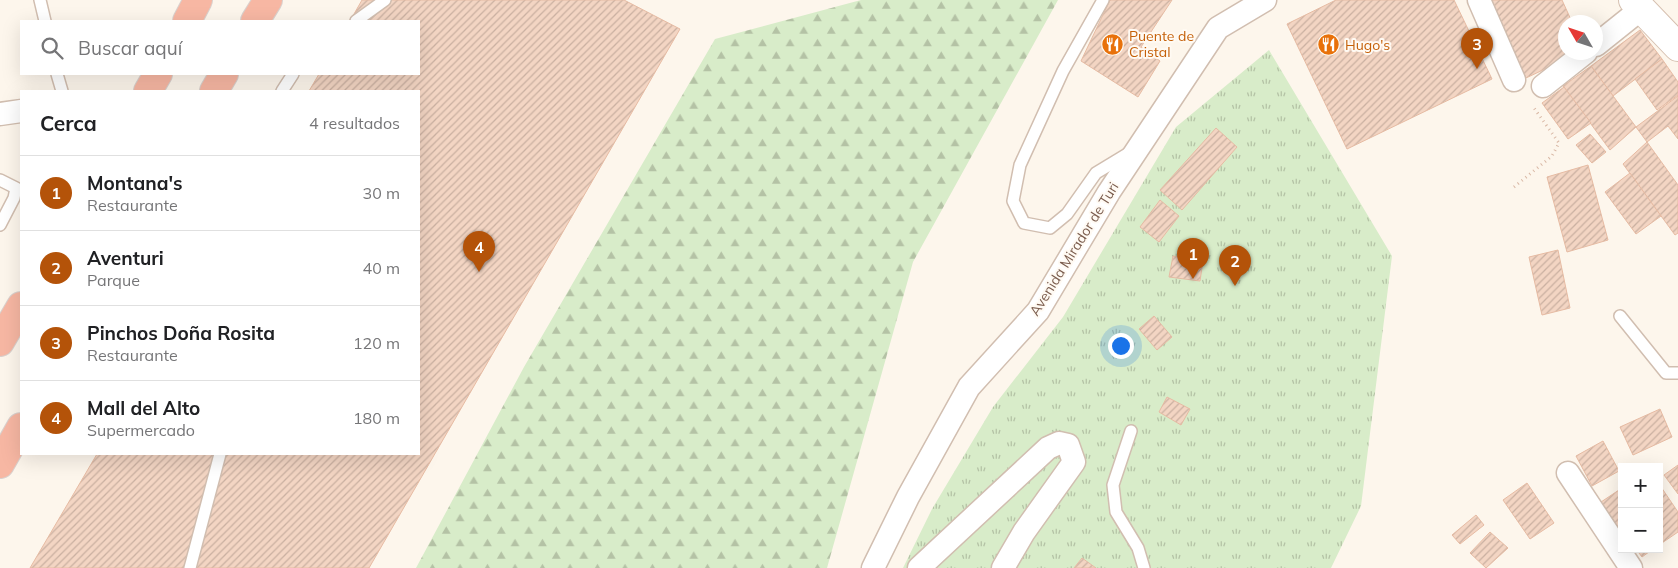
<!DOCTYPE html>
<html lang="es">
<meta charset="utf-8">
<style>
body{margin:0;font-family:Mulish,sans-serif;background:#f6f6f6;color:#202124}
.controls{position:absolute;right:15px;bottom:15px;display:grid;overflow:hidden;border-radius:0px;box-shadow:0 5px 20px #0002}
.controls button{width:45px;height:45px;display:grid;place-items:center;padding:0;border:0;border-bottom:1px solid #e0e0e0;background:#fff;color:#202124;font:25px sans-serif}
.compass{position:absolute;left:1558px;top:15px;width:45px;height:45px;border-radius:50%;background:#fff;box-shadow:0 5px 20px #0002;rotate:309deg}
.you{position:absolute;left:1120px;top:345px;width:18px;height:18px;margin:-12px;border:4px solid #fff;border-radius:50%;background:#1a73e8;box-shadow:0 0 0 8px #1a73e833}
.badge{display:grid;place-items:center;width:32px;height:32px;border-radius:50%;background:#b45309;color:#fff;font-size:16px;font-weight:700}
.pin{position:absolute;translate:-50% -41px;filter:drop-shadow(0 1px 2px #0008)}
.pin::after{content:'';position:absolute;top:26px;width:18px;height:15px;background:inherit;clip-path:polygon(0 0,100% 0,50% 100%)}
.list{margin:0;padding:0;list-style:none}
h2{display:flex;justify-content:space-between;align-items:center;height:65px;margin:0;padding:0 20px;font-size:21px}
h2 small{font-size:16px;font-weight:400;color:#757577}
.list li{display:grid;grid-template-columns:32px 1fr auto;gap:15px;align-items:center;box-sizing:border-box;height:75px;padding:0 20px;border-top:1px solid #e0e0e0}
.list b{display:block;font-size:19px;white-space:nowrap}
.list p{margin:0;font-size:16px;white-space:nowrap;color:#757577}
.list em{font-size:16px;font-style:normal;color:#757577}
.icon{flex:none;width:28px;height:28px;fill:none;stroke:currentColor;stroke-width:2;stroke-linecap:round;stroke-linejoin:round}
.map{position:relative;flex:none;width:1678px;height:568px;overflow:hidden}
.search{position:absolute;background:#fff;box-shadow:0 5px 20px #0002;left:20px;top:20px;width:400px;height:55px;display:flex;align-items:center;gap:12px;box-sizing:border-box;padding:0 18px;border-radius:0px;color:#757577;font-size:19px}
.panel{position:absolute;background:#fff;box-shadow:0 5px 20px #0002;left:20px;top:90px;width:400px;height:365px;border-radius:0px}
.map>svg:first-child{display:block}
.grass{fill:url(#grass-tufts)}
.forest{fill:url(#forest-firs)}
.building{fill:url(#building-hatch);stroke:#e6bba3}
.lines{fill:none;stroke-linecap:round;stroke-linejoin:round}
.lane-casing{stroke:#d1beb0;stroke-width:14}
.street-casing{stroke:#d1beb0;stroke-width:25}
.secondary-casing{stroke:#d6c0b0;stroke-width:30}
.highway-casing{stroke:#dad1cd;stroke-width:30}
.path{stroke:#d9b8a5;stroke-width:3;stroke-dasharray:1 4;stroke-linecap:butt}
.lane{stroke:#fff;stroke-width:11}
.street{stroke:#fff;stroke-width:22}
.secondary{stroke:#fff;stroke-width:28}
.highway{stroke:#f7b7a3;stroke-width:28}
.labels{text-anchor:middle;stroke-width:4;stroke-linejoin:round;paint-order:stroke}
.food-label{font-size:14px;fill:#c56008;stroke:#fffaf3;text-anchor:start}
.street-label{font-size:14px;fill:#7a5c4d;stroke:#fffaf3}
</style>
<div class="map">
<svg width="1678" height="568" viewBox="0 0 1678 568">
<defs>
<pattern id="grass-tufts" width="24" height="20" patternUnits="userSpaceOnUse" patternTransform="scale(1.25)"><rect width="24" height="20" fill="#d8ecc9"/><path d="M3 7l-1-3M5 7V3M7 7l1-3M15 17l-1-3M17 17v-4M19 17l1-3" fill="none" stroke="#b4c2a5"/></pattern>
<pattern id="forest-firs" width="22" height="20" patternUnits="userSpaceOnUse" patternTransform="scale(1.25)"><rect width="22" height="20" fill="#d8ecc9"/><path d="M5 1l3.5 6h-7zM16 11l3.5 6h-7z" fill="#b4c2a5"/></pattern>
<pattern id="building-hatch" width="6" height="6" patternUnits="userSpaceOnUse" patternTransform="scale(1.25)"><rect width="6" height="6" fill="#f3d5c3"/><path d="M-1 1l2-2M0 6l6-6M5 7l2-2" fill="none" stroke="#cab0a1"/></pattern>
</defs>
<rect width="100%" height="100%" fill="#fdf6ec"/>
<!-- grass -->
<polygon class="grass" points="1269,50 1392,256 1361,506 1331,568 903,568 932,509 993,407 1063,317 1176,127"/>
<!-- forest -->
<polygon class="forest" points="861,0 1058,0 913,262 827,568 416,568 524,367 715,39"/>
<!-- building -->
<g class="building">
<polygon points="362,0 624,0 680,29 369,568 30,568 97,454 419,454 419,91 309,91 319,74 419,74 419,21 350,21"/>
<polygon points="1110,0 1172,0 1141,47 1160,61 1138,97 1081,61"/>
<polygon points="1336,0 1454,0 1492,79 1347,149 1287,24"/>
<polygon points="1490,0 1562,0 1572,22 1566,22 1566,52 1581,52 1526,78"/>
<polygon points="1640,30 1662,59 1613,96 1591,66"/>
<polygon points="1662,59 1678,82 1678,95 1657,110 1635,79"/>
<polygon points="1591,66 1636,127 1610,150 1563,86"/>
<polygon points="1564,87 1591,123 1568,139 1542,103"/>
<polygon points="1678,96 1678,139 1668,126 1647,142 1636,127"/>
<polygon points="1216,128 1237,147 1182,210 1160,190"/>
<polygon points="1590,134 1606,152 1592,163 1576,145"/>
<polygon points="1647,142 1678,185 1678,233 1675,235 1623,164"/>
<polygon points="1588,165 1608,240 1567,252 1547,177"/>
<polygon points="1630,173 1661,216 1636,234 1605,192"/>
<polygon points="1160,200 1179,216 1159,242 1140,227"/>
<polygon points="1558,250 1570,308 1542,315 1529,257"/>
<polygon points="1173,256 1203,261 1200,281 1169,277"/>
<polygon points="1154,316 1172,337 1157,350 1139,329"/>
<polygon points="1167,397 1190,409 1181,425 1159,412"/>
<polygon points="1660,409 1672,437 1633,455 1620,427"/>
<polygon points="1603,441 1619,471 1592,486 1576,456"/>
<polygon points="1678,465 1678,494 1664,475"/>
<polygon points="1527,483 1554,523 1530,539 1503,500"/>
<polygon points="1659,484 1678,512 1678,532 1659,545"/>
<polygon points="1622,488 1622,533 1601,502"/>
<polygon points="1476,515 1484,525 1460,544 1452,535"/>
<polygon points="1490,532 1508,548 1486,568 1470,553"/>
<polygon points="1636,549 1653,549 1642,557"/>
<polygon points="1082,558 1096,568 1074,568"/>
</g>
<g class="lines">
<defs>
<g id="lane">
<polyline points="40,0 45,21"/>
<polyline points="1103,0 1063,71 1020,165 1013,201 1024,223 1050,228 1067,214 1096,173 1129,153"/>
<polyline points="356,21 385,0"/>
<polyline points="57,74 62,91"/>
<polyline points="282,91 293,74"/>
<polyline points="0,180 16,188 14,198 0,225"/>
<polyline points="1620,316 1666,373 1678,373"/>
<polyline points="1131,431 1113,485 1116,512 1138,548 1144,568"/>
<polyline points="190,568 220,454"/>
</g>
<g id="street">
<polyline points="1479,0 1514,80"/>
<polyline points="1596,45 1641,9"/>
<polyline points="1543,86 1586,52"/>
<polyline points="0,114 21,111"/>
<polyline points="1568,473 1631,568"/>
<polyline points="873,568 908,497 969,387 1038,311 1109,192 1218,28 1265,0"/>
<polyline points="919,568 1048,448 1059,443 1068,445 1074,462 1024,532 1003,568"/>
</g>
<polyline id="secondary" points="1633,0 1678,47"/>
<g id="highway">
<polyline points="187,21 198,0"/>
<polyline points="255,21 268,0"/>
<polyline points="148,91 158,74"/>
<polyline points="214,91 224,74"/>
<polyline points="0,342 21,306"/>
<polyline points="0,464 21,427"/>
</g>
</defs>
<!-- lane casing -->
<use href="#lane" class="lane-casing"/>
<!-- street casing -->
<use href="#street" class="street-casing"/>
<!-- secondary casing -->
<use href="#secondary" class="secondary-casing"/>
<!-- highway casing -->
<use href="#highway" class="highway-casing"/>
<!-- path -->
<polyline class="path" points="1514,187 1552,156 1559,143 1534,108"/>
<!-- lane -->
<use href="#lane" class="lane"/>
<!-- street -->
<use href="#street" class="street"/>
<!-- secondary -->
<use href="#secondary" class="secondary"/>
<!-- highway -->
<use href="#highway" class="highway"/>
</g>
<!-- icons -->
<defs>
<symbol id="restaurant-disc" viewBox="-11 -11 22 22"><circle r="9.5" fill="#e8710a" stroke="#fffaf3"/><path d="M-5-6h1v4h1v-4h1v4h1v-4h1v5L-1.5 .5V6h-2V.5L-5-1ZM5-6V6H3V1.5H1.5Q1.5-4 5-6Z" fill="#fff"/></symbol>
</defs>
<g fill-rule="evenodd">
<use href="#restaurant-disc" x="1100" y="32" width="25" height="25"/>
<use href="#restaurant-disc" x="1316" y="32" width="25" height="25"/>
</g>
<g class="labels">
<!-- food labels -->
<g class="food-label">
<text x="1129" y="41">Puente de<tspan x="1129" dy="16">Cristal</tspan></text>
<text x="1345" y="50">Hugo's</text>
</g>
<!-- street labels -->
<g class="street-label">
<text transform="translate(1074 249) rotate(-58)" y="5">Avenida Mirador de Turi</text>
</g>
</g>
</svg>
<div class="controls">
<button>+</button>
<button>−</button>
</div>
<svg class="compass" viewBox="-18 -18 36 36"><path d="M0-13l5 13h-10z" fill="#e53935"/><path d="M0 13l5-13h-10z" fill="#757577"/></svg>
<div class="you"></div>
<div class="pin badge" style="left:1193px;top:279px">1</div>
<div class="pin badge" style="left:1235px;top:286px">2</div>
<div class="pin badge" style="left:1477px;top:69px">3</div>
<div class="pin badge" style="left:479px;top:272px">4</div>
<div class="search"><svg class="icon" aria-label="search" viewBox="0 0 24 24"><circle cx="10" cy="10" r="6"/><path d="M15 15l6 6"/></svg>Buscar aquí</div>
<section class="panel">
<h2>Cerca<small>4 resultados</small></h2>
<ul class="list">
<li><span class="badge">1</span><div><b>Montana's</b><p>Restaurante</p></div><em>30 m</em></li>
<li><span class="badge">2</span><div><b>Aventuri</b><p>Parque</p></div><em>40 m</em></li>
<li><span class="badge">3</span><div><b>Pinchos Doña Rosita</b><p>Restaurante</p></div><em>120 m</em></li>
<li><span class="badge">4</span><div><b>Mall del Alto</b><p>Supermercado</p></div><em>180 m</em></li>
</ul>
</section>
</div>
